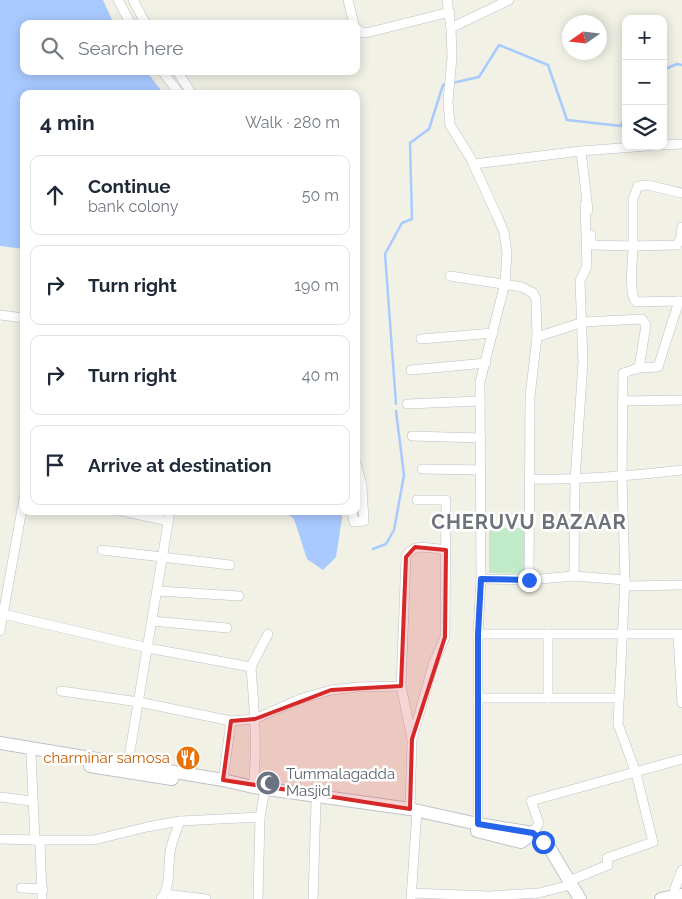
<!DOCTYPE html>
<meta charset="utf-8">
<style>
body{margin:0;font-family:Raleway,sans-serif;background:#f6f6f7;color:#1f2937}
.controls{position:absolute;right:15px;top:15px;display:grid;overflow:hidden;border-radius:10px;box-shadow:0 2px 12px #0003}
.controls button{width:45px;height:45px;display:grid;place-items:center;padding:0;border:0;border-bottom:1px solid #e0e1e3;background:#fff;color:#1f2937;font:25px sans-serif}
.compass{position:absolute;left:562px;top:15px;width:45px;height:45px;border-radius:50%;background:#fff;box-shadow:0 2px 12px #0003;rotate:256deg}
.stop{position:absolute;width:15px;height:15px;margin:-11px;border:4px solid #2563eb;border-radius:50%;background:#fff}
.stop.end{background:#2563eb;border-color:#fff;box-shadow:0 1px 5px #0008}
.list{margin:0;padding:0;list-style:none}
h2{display:flex;justify-content:space-between;align-items:center;height:65px;margin:0;padding:0 20px;font-size:21px}
h2 small{font-size:16px;font-weight:400;color:#747a83}
.list li{display:grid;grid-template-columns:32px 1fr auto;gap:15px;align-items:center;box-sizing:border-box;height:80px;margin:0 10px 10px;padding:0 10px;border:1px solid #e0e1e3;border-radius:10px}
.list b{display:block;font-size:19px;white-space:nowrap}
.list p{margin:0;font-size:16px;white-space:nowrap;color:#747a83}
.list em{font-size:16px;font-style:normal;color:#747a83}
.icon{flex:none;width:28px;height:28px;fill:none;stroke:currentColor;stroke-width:2;stroke-linecap:round;stroke-linejoin:round}
.map{position:relative;flex:none;width:682px;height:899px;overflow:hidden}
.search{position:absolute;background:#fff;box-shadow:0 2px 12px #0003;left:20px;top:20px;width:340px;height:55px;display:flex;align-items:center;gap:12px;box-sizing:border-box;padding:0 18px;border-radius:10px;color:#747a83;font-size:19px}
.panel{position:absolute;background:#fff;box-shadow:0 2px 12px #0003;left:20px;top:90px;width:340px;height:425px;border-radius:10px}
.map>svg:first-child{display:block}
.green{fill:#c1ebc8}
.water{fill:#a9caff}
.lines{fill:none;stroke-linecap:round;stroke-linejoin:round}
.stream{stroke:#a9caff;stroke-width:2.5}
.minor-casing{stroke:#bebfc6;stroke-width:10}
.secondary-casing{stroke:#c1c2ca;stroke-width:14}
.minor{stroke:#fff;stroke-width:9}
.secondary{stroke:#fff;stroke-width:12}
.route{stroke:#2563eb;stroke-width:6}
.marked{fill:#d62828;fill-opacity:0.2;stroke:#d62828;stroke-width:4;stroke-linejoin:round}
.labels{text-anchor:middle;stroke-width:5;stroke-linejoin:round;paint-order:stroke}
.food-label{font-size:15px;fill:#c56008;stroke:#fff;text-anchor:end}
.worship-label{font-size:15px;fill:#5b616d;stroke:#fff;text-anchor:start}
.district-label{font-size:20px;font-weight:bold;letter-spacing:1px;fill:#6e727a;stroke:#fff}
</style>
<div class="map">
<svg width="682" height="899" viewBox="0 0 682 899">
<rect width="100%" height="100%" fill="#f1f1e6"/>
<!-- green -->
<polygon class="green" points="489,528 528,528 527,574 489,573"/>
<!-- water -->
<g class="water">
<polygon points="0,0 103,0 114,24 24,24 24,71 146,71 164,94 24,94 24,249 0,246"/>
<polygon points="284,511 341,511 342,518 336,557 323,570 307,559 294,519"/>
</g>
<g class="lines">
<!-- stream -->
<g class="stream">
<polyline points="663,70 677,64 682,65"/>
<polyline points="396,404 385,254 402,223 412,219 410,143 429,129 443,85 479,77 499,45 548,65 567,120 621,126 626,113"/>
<polyline points="373,549 386,544 394,530 404,475 396,411"/>
</g>
<defs>
<g id="minor">
<polyline points="118,0 131,24"/>
<polyline points="133,0 146,24"/>
<polyline points="348,0 354,24"/>
<polyline points="447,0 451,28 452,57 448,102 450,125 470,157 498,218 504,232 507,253 505,283 480,382 481,579 478,634 478,824"/>
<polyline points="356,28 362,33 370,32 450,12"/>
<polyline points="451,28 509,0"/>
<polyline points="162,71 180,94"/>
<polyline points="177,71 192,94"/>
<polyline points="663,145 682,144"/>
<polyline points="581,151 648,146"/>
<polyline points="474,164 581,151 588,210"/>
<polyline points="682,193 648,185 638,186 633,199 633,246 677,245 681,238 682,227"/>
<path d="M591,235V245L633,246C633,258 628,293 636,302L679,301"/>
<polyline points="450,276 522,287 533,293 536,299 537,337 530,396 529,580"/>
<polyline points="0,315 24,318"/>
<polyline points="537,337 583,322 642,319 646,325 639,368"/>
<polyline points="421,339 493,333"/>
<polyline points="411,370 486,363"/>
<polyline points="622,401 682,400"/>
<polyline points="407,404 480,401"/>
<polyline points="412,436 481,438"/>
<polyline points="422,469 481,470"/>
<path d="M530,479C581,480 631,476 682,470"/>
<polyline points="122,511 168,521"/>
<polyline points="352,511 354,522 364,521 362,485 356,464"/>
<polyline points="102,550 230,565"/>
<polyline points="574,576 575,480 583,362 580,281 587,266 585,204"/>
<polyline points="481,579 529,580 574,576 625,580"/>
<polyline points="625,586 682,585"/>
<polyline points="158,591 239,596"/>
<polyline points="3,614 148,648 251,667 268,634"/>
<polyline points="152,621 227,628"/>
<polyline points="0,631 24,498"/>
<polyline points="478,634 682,634"/>
<polyline points="678,635 682,703"/>
<path d="M251,667C254,707 258,747 253,787"/>
<polyline points="61,691 139,702 231,721 255,719 300,699 331,690 358,687 401,686"/>
<polyline points="478,698 619,698"/>
<polyline points="548,698 548,634"/>
<path d="M412,739L401,686L406,557C412,541 433,549 446,550"/>
<polyline points="128,763 170,511"/>
<polyline points="223,780 231,721"/>
<polyline points="0,797 31,801"/>
<polyline points="410,809 412,739 434,662 445,637 446,500 417,500"/>
<polyline points="533,833 539,823 531,801 682,759"/>
<polyline points="0,839 35,840 31,754"/>
<polyline points="35,840 94,840 147,827 180,821 260,817"/>
<polyline points="40,841 42,899"/>
<polyline points="569,881 608,865 607,858 653,842 636,773 618,724 625,580 622,477 623,373 639,368 658,367 679,301 682,301"/>
<polyline points="21,888 43,889"/>
<polyline points="411,893 489,896 539,893 570,885"/>
<polyline points="165,894 206,899"/>
<path d="M161,899C171,887 168,867 170,852C172,841 176,832 180,821"/>
<polyline points="258,899 260,817 265,789"/>
<polyline points="313,899 316,803"/>
<polyline points="411,899 417,810"/>
<polyline points="674,899 675,888 682,870"/>
</g>
<g id="secondary">
<polyline points="0,743 223,780 253,787 410,809 478,824 533,833 549,847 580,899"/>
<polyline points="90,766 172,779"/>
<polyline points="477,831 521,842 533,833"/>
<polyline points="661,899 682,895"/>
</g>
</defs>
<!-- minor casing -->
<use href="#minor" class="minor-casing"/>
<!-- secondary casing -->
<use href="#secondary" class="secondary-casing"/>
<!-- minor -->
<use href="#minor" class="minor"/>
<!-- secondary -->
<use href="#secondary" class="secondary"/>
</g>
<g class="lines">
<!-- route -->
<polyline class="route" points="529,580 481,579 478,634 478,824 533,833 543,842"/>
</g>
<!-- marked area -->
<path class="marked" d="M415,547L446,550L445,637L412,739L410,809L223,780L231,721L255,719L331,690L401,686L406,557Z"/>
<!-- icons -->
<defs>
<symbol id="restaurant-disc" viewBox="-11 -11 22 22"><circle r="9.5" fill="#e8710a" stroke="#fff"/><path d="M-5-6h1v4h1v-4h1v4h1v-4h1v5L-1.5 .5V6h-2V.5L-5-1ZM5-6V6H3V1.5H1.5Q1.5-4 5-6Z" fill="#fff"/></symbol>
<symbol id="mosque-disc" viewBox="-11 -11 22 22"><circle r="9.5" fill="#6b7280" stroke="#fff"/><path d="M3.5-4.9A6 6 0 1 0 3.5 4.9A5 5 0 1 1 3.5-4.9Z" fill="#fff"/></symbol>
</defs>
<g fill-rule="evenodd">
<use href="#restaurant-disc" x="174" y="744" width="28" height="28"/>
<use href="#mosque-disc" x="254" y="769" width="28" height="28"/>
</g>
<g class="labels">
<!-- food labels -->
<g class="food-label">
<text x="170" y="763">charminar samosa</text>
</g>
<!-- worship labels -->
<g class="worship-label">
<text x="286" y="779">Tummalagadda<tspan x="286" dy="17">Masjid</tspan></text>
</g>
<!-- district labels -->
<g class="district-label">
<text x="529" y="529">CHERUVU BAZAAR</text>
</g>
</g>
</svg>
<div class="controls">
<button>+</button>
<button>−</button>
<button><svg class="icon" aria-label="layers" viewBox="0 0 24 24"><path d="M12 4l9 5-9 5-9-5zM3 14l9 5 9-5"/></svg></button>
</div>
<svg class="compass" viewBox="-18 -18 36 36"><path d="M0-13l5 13h-10z" fill="#e53935"/><path d="M0 13l5-13h-10z" fill="#747a83"/></svg>
<div class="stop" style="left:543px;top:842px"></div>
<div class="stop end" style="left:529px;top:580px"></div>
<div class="search"><svg class="icon" aria-label="search" viewBox="0 0 24 24"><circle cx="10" cy="10" r="6"/><path d="M15 15l6 6"/></svg>Search here</div>
<section class="panel">
<h2>4 min<small>Walk · 280 m</small></h2>
<ul class="list">
<li><svg class="icon" aria-label="ahead" viewBox="0 0 24 24"><path d="M12 20V5M6 11l6-6 6 6"/></svg><div><b>Continue</b><p>bank colony</p></div><em>50 m</em></li>
<li><svg class="icon" aria-label="right" viewBox="0 0 24 24"><path d="M7 20v-9h11M14 6l5 5-5 5"/></svg><div><b>Turn right</b></div><em>190 m</em></li>
<li><svg class="icon" aria-label="right" viewBox="0 0 24 24"><path d="M7 20v-9h11M14 6l5 5-5 5"/></svg><div><b>Turn right</b></div><em>40 m</em></li>
<li><svg class="icon" aria-label="arrive" viewBox="0 0 24 24"><path d="M6 21V4h12l-3 4 3 4H6"/></svg><div><b>Arrive at destination</b></div></li>
</ul>
</section>
</div>
